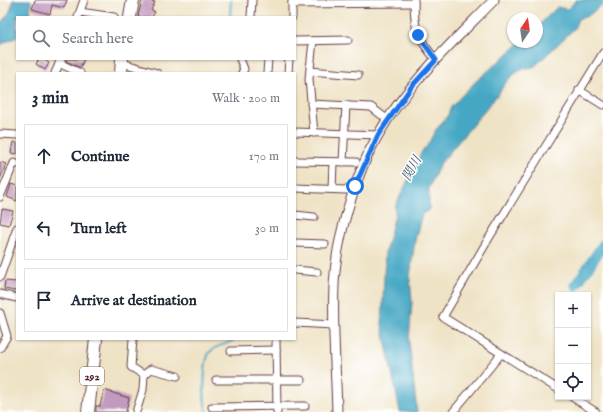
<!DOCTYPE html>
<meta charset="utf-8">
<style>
body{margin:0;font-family:"IM FELL English","Noto Serif JP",serif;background:#f6f6f7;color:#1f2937}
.controls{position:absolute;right:12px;bottom:12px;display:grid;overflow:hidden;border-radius:0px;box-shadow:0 1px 3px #0004}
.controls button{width:36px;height:36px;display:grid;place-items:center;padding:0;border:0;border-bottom:1px solid #e0e1e3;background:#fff;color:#1f2937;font:20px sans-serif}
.compass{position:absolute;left:507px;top:12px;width:36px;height:36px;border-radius:50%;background:#fff;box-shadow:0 1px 3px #0004;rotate:13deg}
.stop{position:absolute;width:12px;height:12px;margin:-9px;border:3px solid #1a73e8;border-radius:50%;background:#fff}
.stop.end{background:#1a73e8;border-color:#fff;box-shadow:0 1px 4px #0008}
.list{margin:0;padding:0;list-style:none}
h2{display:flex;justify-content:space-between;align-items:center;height:52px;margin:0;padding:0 16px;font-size:17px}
h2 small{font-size:13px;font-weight:400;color:#747a83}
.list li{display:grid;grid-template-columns:26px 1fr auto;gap:12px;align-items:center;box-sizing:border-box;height:64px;margin:0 8px 8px;padding:0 8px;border:1px solid #e0e1e3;border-radius:0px}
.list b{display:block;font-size:15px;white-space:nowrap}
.list em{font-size:13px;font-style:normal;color:#747a83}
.icon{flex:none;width:22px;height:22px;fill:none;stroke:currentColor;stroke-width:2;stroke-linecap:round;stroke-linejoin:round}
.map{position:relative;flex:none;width:603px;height:412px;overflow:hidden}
.search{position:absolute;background:#fff;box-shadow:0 1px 3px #0004;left:16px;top:16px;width:280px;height:44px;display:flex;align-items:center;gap:10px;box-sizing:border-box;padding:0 14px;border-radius:0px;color:#747a83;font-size:15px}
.panel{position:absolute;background:#fff;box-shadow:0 1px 3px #0004;left:16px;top:72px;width:280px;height:268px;border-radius:0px}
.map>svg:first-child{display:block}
.water{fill:#44a7c4;stroke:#476378}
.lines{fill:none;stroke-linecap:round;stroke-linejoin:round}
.stream{stroke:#44a7c4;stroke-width:2}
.river{stroke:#44a7c4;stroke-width:11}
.building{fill:#c299bf}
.street-casing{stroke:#633c42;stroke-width:9}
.secondary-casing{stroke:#633c42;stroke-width:11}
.highway-casing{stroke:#633c42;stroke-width:14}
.street{stroke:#fff;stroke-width:7}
.secondary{stroke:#fff;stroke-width:9}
.highway{stroke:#fff;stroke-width:12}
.route{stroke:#1a73e8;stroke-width:5}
.labels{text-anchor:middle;stroke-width:3;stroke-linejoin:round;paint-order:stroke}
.shield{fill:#fff;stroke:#80626b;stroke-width:1}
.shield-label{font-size:11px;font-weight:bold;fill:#4a1f2b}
.water-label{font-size:13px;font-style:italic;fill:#475c70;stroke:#fff}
</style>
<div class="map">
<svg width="603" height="412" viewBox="0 0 603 412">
<rect width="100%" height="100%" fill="#fff"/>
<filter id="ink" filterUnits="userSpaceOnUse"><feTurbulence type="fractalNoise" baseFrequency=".025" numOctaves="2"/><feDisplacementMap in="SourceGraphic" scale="8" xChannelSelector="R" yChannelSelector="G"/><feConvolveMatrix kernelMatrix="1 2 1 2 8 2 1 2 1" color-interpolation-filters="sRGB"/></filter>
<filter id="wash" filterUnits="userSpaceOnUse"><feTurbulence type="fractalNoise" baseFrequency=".012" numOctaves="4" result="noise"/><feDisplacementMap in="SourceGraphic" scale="16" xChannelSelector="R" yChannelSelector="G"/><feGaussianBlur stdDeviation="0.9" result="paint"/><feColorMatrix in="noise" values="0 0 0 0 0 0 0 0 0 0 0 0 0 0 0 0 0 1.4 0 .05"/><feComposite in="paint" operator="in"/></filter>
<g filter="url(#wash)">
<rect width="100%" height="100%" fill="#efe3c6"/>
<!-- water -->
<g class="water">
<path d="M13,0H31L30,17H17V37L0,45V23C7,17 12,10 13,0Z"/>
<path d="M576,0H603V4L588,16L578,19L574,29L534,67C517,68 507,79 499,93L440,164L429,188V210L422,214L415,240L410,277L412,302L409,341L417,412H400L382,325L385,253L395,215V207L422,151L427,146L435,131L448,115L451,107L474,83L521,42H537V27L557,7L568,9Z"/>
</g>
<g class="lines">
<!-- stream -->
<g class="stream">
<polyline points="230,17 231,0"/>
<polyline points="236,59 239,68 238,73"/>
<path d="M207,412C203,402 203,360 210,352C215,345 228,345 235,339"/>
</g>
<!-- river -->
<polyline class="river" points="576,285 603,245"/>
</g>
<g id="blocks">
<!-- building -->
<g class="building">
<polygon points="35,0 67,0 64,8 52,5 50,14 32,9"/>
<polygon points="142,0 155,2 151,10 155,12 152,17 138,17"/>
<polygon points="39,59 43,59 49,63 45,70 36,64"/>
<polygon points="66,59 84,59 80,68 66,61"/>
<polygon points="13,142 17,143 17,154 11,153"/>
<polygon points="0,162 6,164 0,179"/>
<polygon points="11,184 17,186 17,201 7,197"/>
<polygon points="2,209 13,211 9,225 0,223"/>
<polygon points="5,281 17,282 16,291 4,289"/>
<polygon points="104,390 129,398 126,412 96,412 96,406 100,406"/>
</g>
</g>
</g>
<g filter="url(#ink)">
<use href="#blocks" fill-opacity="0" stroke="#633c42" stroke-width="1"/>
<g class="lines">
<defs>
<g id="street">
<path d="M414,0C414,30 417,37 436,60"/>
<polyline points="292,4 414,3"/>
<polyline points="80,12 114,17"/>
<polyline points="78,17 84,0"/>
<polyline points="251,17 252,0"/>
<polyline points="292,17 292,0"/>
<polyline points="295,41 348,40"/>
<polyline points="313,41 309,79 314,133"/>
<polyline points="240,59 244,69 242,73"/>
<polyline points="59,63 80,73"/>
<polyline points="122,63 157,73"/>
<polyline points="310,71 358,75"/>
<polyline points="55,73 61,60"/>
<polyline points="267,73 268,59"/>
<polyline points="288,73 289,59"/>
<polyline points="579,90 603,105"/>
<polyline points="311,104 371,107 388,120"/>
<polyline points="295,132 378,135"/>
<polyline points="0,134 17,135"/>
<polyline points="295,161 356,162"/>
<polyline points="343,162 346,105"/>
<polyline points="295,188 346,190"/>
<polyline points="332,189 333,162"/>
<polyline points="0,197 14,163 17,164"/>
<polyline points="295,215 314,217"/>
<polyline points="295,243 325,244"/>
<polyline points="295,270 317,272"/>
<polyline points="0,277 17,228"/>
<polyline points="0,294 17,298"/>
<polyline points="0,313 7,336 0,348"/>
<polyline points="295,323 334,325"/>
<polyline points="133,339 131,367 144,375 143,390 136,412"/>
<polyline points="276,339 277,412"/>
<polyline points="231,351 276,350"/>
<polyline points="144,375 151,369 177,376"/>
<polyline points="216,380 301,380"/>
<polyline points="558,389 443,317 489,238 603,53"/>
<polyline points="572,397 596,412"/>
<polyline points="212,407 305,406"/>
<polyline points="453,412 501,354"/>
</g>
<path id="secondary" d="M337,412C336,370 332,327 334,285C336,239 355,175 378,135C407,84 453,42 494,0"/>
<g id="highway">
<polyline points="130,17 133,0"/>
<polyline points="121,73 122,59"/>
<polyline points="88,412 96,339"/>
</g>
</defs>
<!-- street casing -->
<use href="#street" class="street-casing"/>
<!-- secondary casing -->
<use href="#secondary" class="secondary-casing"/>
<!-- highway casing -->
<use href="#highway" class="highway-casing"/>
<!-- street -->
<use href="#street" class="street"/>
<!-- secondary -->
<use href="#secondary" class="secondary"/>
<!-- highway -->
<use href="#highway" class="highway"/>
</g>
</g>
<g class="lines" filter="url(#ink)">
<!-- route -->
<polyline class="route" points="355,186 378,135 412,86 436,60 418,35"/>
</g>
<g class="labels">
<!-- shield labels -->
<rect class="shield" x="80" y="367" width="24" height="18" rx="3"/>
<g class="shield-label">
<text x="92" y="380">292</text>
</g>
<!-- water labels -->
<g class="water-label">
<text transform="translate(411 168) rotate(-61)" y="5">関川</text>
</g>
</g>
</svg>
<div class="controls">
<button>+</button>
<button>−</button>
<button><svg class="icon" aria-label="locate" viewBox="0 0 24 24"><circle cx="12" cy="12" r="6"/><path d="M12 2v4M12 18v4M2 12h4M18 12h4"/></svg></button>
</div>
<svg class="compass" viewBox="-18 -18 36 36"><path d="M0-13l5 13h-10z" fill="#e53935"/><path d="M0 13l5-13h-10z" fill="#747a83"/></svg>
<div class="stop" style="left:355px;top:186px"></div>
<div class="stop end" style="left:418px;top:35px"></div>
<div class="search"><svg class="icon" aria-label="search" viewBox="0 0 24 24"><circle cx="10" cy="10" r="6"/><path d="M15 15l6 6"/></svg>Search here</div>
<section class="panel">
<h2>3 min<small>Walk · 200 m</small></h2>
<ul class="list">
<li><svg class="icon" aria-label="ahead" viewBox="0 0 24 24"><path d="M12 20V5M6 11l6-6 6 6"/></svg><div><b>Continue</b></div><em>170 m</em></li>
<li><svg class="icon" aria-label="left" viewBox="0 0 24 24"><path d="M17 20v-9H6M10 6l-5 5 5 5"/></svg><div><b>Turn left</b></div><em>30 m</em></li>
<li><svg class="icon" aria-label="arrive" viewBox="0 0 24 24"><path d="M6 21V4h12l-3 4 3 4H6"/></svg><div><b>Arrive at destination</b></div></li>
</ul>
</section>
</div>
